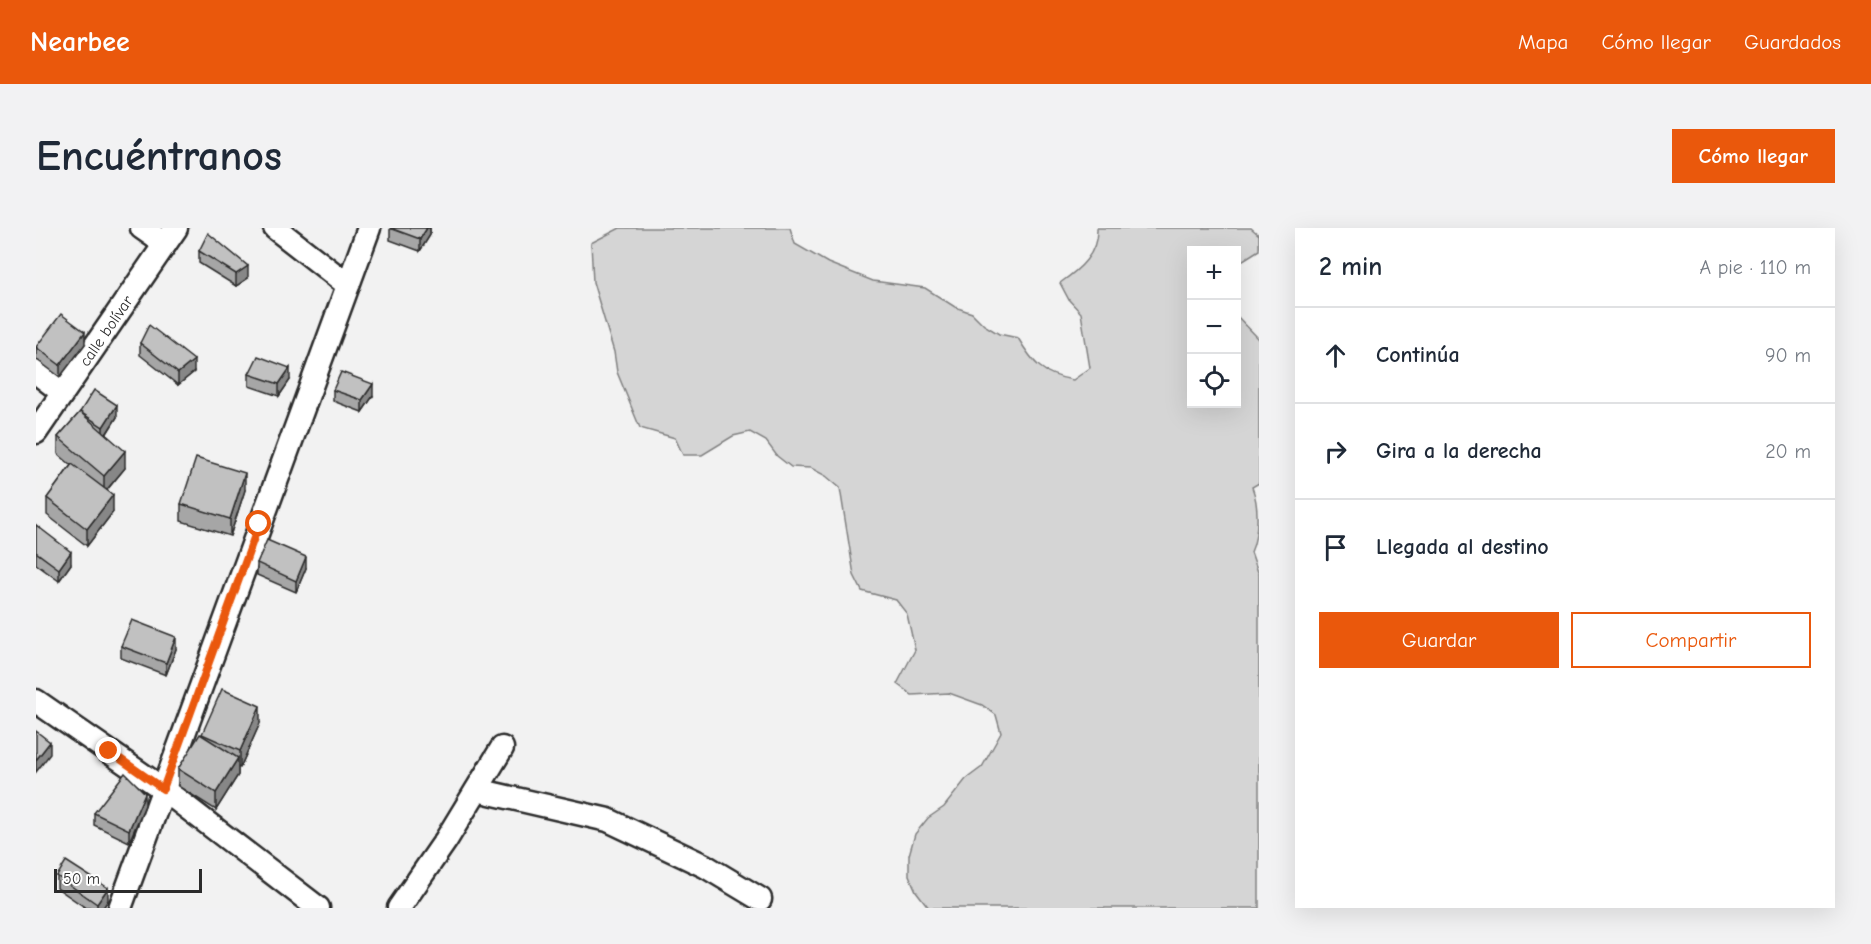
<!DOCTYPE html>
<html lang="es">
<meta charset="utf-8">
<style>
body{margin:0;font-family:"Comic Neue",sans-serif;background:#f2f2f3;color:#1f2937}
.controls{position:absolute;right:18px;top:18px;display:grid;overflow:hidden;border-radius:0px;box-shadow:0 6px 24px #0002}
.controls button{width:54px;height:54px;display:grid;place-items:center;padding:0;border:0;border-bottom:2px solid #e0e1e3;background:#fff;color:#1f2937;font:30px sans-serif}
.scale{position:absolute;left:18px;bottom:15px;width:148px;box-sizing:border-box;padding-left:6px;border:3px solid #2b2b2b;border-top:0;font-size:16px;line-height:21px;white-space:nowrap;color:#2b2b2b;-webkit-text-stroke:4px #fff;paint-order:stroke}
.stop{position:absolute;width:18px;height:18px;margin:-14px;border:4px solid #ea580c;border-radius:50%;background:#fff}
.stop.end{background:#ea580c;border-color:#fff;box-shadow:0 2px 6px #0008}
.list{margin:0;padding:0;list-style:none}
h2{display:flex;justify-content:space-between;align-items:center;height:78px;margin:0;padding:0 24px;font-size:26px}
h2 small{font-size:20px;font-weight:400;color:#747a83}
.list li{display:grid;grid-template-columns:39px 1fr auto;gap:18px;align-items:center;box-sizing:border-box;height:96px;padding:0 24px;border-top:2px solid #e0e1e3}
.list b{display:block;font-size:22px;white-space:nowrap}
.list em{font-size:20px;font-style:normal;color:#747a83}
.actions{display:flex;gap:12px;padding:18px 24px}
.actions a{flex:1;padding:14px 0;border:2px solid #ea580c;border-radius:0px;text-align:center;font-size:21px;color:#ea580c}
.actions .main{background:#ea580c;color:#fff}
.icon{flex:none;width:33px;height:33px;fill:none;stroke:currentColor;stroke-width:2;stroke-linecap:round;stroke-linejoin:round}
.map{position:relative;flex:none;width:1223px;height:680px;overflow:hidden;border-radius:0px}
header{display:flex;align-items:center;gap:36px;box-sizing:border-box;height:84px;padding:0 30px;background:#ea580c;color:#fff}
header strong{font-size:28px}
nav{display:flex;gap:33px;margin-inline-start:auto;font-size:21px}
.intro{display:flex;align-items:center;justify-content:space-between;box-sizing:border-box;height:144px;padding:0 36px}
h1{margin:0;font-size:42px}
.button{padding:15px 27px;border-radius:0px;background:#ea580c;color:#fff;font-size:21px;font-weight:700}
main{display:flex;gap:36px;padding:0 36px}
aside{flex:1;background:#fff;border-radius:0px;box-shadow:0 6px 24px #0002}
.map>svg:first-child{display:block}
.green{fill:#d5d5d5;stroke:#808080;stroke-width:1.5}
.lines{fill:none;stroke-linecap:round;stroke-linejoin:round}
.minor-casing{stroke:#2b2b2b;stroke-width:27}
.minor{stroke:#fff;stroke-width:22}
.wall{fill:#a6a6a6;stroke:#2b2b2b;stroke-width:1.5}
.shaded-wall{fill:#878787;stroke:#2b2b2b;stroke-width:1.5}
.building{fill:#c1c1c1;stroke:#2b2b2b;stroke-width:1.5}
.route{stroke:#ea580c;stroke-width:8}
.labels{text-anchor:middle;stroke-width:4.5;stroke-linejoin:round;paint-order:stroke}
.street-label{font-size:16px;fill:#2b2b2b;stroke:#fff}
</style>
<header>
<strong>Nearbee</strong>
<nav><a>Mapa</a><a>Cómo llegar</a><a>Guardados</a></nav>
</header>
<div class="intro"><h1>Encuéntranos</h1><a class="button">Cómo llegar</a></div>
<main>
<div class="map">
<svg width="1223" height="680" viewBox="0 0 1223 680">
<rect width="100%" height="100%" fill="#f2f2f2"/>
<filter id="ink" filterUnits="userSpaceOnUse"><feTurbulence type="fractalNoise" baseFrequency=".0167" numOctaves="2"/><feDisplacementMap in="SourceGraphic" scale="12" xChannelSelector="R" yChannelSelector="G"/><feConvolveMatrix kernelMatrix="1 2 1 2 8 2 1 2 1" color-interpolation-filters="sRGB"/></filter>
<g filter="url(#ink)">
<!-- green -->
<path class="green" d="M584,0H754L759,16L792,35L837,53L889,60L919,79L936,85L948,97L963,106L982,110C997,135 1006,147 1037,152L1054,140L1045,85L1033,72L1024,55C1044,41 1062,26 1061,0H1215L1223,7V22L1201,36L1200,22H1156V176H1200L1201,88L1223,111V255L1216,259C1223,277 1223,306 1215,324L1223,347V680H893L880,663L873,647V627L879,606L892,590L908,579L930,551L946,539L965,505L960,487L946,477L913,465L876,467L861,456L879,422L871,386L860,372L826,363L818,347L804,260L790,248L775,240L755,239L741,228L730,213L714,204L697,208L666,227H647L639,210L604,200L581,144L578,124L557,54L555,15Z"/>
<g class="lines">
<defs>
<g id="minor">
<polyline points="106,0 129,16"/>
<polyline points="239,0 312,57"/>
<polyline points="0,144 26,164"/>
<path id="s1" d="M0,204L140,0"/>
<polyline points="0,473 127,561 282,680"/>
<polyline points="441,562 572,592 669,638 724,671"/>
<polyline points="84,680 333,0"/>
<polyline points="363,680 410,612 466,520"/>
</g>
</defs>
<!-- minor casing -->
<use href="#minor" class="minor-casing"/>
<!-- minor -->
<use href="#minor" class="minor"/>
</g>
<!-- wall -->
<g class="wall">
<polygon points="394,0 394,7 384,23 354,12 354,1"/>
<polygon points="163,23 212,50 200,58 163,35"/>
<polygon points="104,115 158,144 142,157 104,127"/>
<polygon points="49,116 24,149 0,131 0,119"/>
<polygon points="213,146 254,152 243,168 213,158"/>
<polygon points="297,162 337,168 326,184 297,173"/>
<polygon points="44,184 81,189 70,207 89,240 71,262 77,284 51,318 11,287 11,270 35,237 22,226 22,209"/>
<polygon points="209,262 194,308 145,293 145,276"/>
<polygon points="0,297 35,336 23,353 0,336"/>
<polygon points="221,335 270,340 260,364 221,347"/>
<polygon points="85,418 140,421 130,447 85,430"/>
<polygon points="224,495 204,540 202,539 202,547 180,582 142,558 142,541 166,507 166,506"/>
<polygon points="109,577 93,614 58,597 58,585"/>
<polygon points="21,648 72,672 67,680 50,680 21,660"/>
</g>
<!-- shaded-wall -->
<g class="shaded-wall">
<polygon points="391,0 394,0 394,7 384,23 384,11"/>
<polygon points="212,38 212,50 200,58 200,46"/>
<polygon points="49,104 49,116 24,149 24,137"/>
<polygon points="158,132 158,144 142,157 142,145"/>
<polygon points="254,140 254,152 243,168 243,156"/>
<polygon points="337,156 337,168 326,184 326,172"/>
<polygon points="81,177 81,189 67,211 67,199"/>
<polygon points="89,223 89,240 68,265 68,248"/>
<polygon points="209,245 209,262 194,308 194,291"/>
<polygon points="77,267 77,284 51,318 51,301"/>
<polygon points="35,324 35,336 23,353 23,341"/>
<polygon points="270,329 270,340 260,364 260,353"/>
<polygon points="140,409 140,421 130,447 130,435"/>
<polygon points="224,478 224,495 204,540 204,523"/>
<polygon points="14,514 14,526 0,544 0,532"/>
<polygon points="202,530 202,547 180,582 180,565"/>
<polygon points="109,565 109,577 93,614 93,602"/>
<polygon points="72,660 72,672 67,680 61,680 61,676"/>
</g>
<!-- building -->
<g class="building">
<polygon points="354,0 391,0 384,11"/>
<polygon points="172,5 212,38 200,46 163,23"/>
<polygon points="25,86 49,104 24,137 0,119"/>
<polygon points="113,97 158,132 142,145 104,115"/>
<polygon points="222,128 254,140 243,156 213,146"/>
<polygon points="305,144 337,156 326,172 297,162"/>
<polygon points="58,162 81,177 67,199 44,184"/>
<polygon points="44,184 89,223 68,248 22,209"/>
<polygon points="160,230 209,245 194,291 145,276"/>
<polygon points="36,236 77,267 51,301 11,270"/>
<polygon points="0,297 35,324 23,341 0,324"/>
<polygon points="231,312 270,329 260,353 221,335"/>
<polygon points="96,392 140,409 130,435 85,418"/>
<polygon points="186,461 224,478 204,523 166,506"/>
<polygon points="0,503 14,514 0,532"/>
<polygon points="164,506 202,530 180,565 142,541"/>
<polygon points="89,545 109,565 93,602 58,585"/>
<polygon points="30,633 72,660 61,676 21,648"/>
</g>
</g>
<g class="lines" filter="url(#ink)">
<!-- route -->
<polyline class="route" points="73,523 127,561 223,296"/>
</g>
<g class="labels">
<!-- street labels -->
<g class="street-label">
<text dy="6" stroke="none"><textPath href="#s1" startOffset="123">calle bolívar</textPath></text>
</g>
</g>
</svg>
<div class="controls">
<button>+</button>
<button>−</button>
<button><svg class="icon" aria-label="locate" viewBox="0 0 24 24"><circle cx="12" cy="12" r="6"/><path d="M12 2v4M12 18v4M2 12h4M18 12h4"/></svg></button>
</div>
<div class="scale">50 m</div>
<div class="stop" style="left:223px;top:296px"></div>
<div class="stop end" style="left:73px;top:523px"></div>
</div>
<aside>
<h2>2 min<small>A pie · 110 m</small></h2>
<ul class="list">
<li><svg class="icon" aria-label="ahead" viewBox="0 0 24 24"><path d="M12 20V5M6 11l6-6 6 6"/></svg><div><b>Continúa</b></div><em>90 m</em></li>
<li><svg class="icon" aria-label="right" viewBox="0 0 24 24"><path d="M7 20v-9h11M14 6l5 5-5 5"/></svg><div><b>Gira a la derecha</b></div><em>20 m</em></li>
<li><svg class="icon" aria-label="arrive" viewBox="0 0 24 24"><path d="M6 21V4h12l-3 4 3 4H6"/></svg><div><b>Llegada al destino</b></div></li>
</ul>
<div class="actions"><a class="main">Guardar</a><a>Compartir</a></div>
</aside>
</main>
